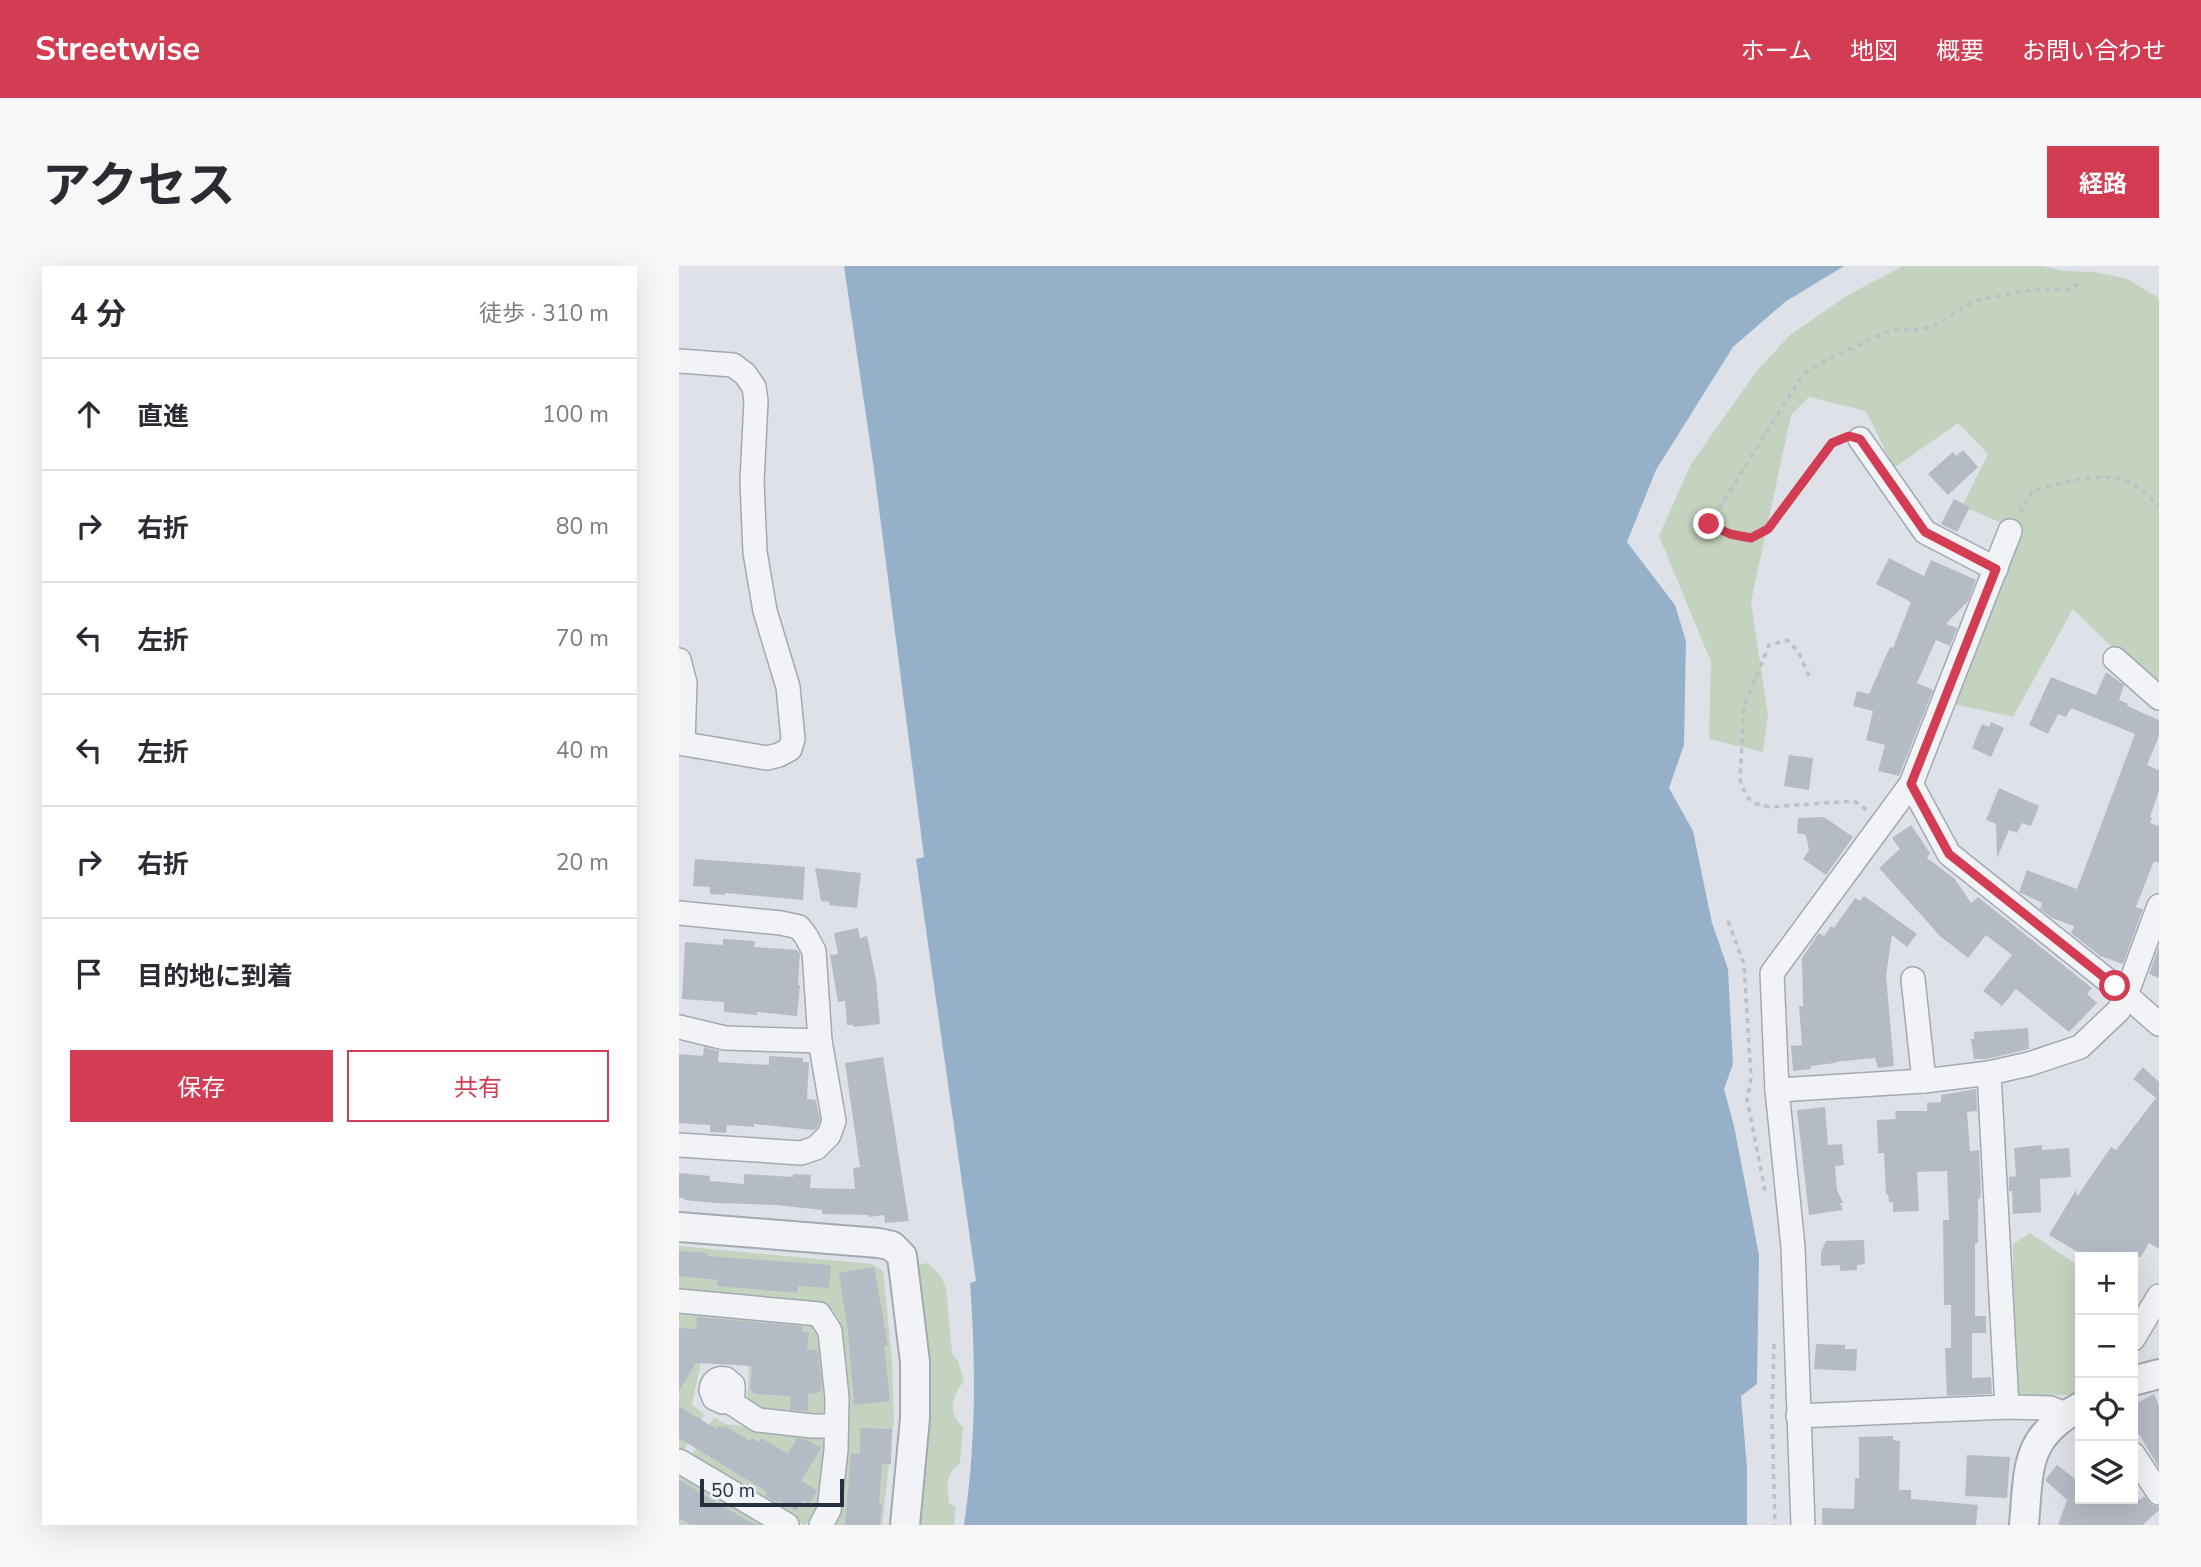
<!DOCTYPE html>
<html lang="ja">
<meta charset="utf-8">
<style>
body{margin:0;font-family:"Nunito Sans","Noto Sans JP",sans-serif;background:#f7f7f7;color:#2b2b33}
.controls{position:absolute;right:21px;bottom:21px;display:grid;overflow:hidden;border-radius:0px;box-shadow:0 7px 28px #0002}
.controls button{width:63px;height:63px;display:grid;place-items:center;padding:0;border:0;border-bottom:2px solid #e1e1e2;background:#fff;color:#2b2b33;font:35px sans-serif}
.scale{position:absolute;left:21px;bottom:18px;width:144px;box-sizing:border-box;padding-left:7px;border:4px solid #273040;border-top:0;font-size:19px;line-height:24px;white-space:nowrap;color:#273040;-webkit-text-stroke:5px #eef1f6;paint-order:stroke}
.stop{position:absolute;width:21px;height:21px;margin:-16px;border:5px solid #d33d54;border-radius:50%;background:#fff}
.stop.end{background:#d33d54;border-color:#fff;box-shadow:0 2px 7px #0008}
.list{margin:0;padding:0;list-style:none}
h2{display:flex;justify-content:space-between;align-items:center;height:91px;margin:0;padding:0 28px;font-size:30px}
h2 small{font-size:23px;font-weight:400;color:#7c7c81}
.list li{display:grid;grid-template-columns:46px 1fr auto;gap:21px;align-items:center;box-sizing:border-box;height:112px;padding:0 28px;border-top:2px solid #e1e1e2}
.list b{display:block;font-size:26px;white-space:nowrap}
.list em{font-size:23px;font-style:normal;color:#7c7c81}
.actions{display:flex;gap:14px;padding:21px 28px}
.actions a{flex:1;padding:16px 0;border:2px solid #d33d54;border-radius:0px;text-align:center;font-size:24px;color:#d33d54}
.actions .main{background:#d33d54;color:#fff}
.icon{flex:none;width:38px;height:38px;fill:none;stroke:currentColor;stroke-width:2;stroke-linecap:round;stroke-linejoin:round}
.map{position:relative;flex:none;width:1480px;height:1259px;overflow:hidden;border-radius:0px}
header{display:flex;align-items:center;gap:42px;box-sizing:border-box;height:98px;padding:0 35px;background:#d33d54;color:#fff}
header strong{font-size:33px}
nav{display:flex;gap:38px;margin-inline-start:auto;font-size:24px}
.intro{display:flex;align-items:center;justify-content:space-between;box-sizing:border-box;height:168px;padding:0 42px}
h1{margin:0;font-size:49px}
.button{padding:18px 32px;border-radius:0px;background:#d33d54;color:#fff;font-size:24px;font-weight:700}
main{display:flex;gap:42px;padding:0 42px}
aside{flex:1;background:#fff;border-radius:0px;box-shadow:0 7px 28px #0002}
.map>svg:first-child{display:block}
.green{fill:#c4d3bf}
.water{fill:#97b0ca}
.building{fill:#b5bbc5}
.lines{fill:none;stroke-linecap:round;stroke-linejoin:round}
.minor-casing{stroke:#a3a9b2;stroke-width:26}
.tertiary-casing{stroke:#a3a9b2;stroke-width:32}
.path{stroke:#bcc0c7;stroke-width:3.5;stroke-dasharray:5 5;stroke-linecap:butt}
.minor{stroke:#f1f3f6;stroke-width:23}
.tertiary{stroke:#f1f3f6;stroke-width:28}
.route{stroke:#d33d54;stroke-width:9}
</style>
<header>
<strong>Streetwise</strong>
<nav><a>ホーム</a><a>地図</a><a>概要</a><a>お問い合わせ</a></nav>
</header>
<div class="intro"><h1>アクセス</h1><a class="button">経路</a></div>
<main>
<aside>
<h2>4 分<small>徒歩 · 310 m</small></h2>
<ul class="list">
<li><svg class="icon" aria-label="ahead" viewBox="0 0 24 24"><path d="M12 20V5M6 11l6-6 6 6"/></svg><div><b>直進</b></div><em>100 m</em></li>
<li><svg class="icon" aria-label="right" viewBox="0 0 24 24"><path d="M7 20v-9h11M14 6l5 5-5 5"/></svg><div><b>右折</b></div><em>80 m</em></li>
<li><svg class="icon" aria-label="left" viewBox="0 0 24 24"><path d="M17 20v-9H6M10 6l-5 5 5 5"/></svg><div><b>左折</b></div><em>70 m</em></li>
<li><svg class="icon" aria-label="left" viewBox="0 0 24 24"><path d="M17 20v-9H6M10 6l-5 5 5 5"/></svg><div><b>左折</b></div><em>40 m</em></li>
<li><svg class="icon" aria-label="right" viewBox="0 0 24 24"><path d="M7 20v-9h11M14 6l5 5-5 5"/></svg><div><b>右折</b></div><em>20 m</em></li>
<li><svg class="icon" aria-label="arrive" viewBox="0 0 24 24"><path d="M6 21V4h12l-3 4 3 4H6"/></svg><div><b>目的地に到着</b></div></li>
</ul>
<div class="actions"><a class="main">保存</a><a>共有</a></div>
</aside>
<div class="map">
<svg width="1480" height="1259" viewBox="0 0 1480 1259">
<rect width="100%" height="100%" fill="#dee2e8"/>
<!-- green -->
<g class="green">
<polygon points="1224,0 1362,0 1385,5 1416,6 1448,13 1480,32 1480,421 1441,389 1394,343 1334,451 1270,437 1341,265 1283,240 1309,188 1279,157 1215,202 1187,145 1130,131 1112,149 1072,336 1089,449 1084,486 1030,473 1032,396 980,270 1012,198 1077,106 1111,69 1169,29"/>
<polygon points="1351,967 1401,1001 1401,1128 1334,1132 1334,978"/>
<path d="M0,980L193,998L204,1005L213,1095L215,1154L203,1259H154L166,1132L161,1058C157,1045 149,1040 136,1036L0,1026Z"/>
<path d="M249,997L261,1009L267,1021L273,1087L279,1095L285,1115C273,1131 268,1146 284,1161L281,1197L272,1206L268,1218L270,1237L277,1241L275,1259H237L238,999Z"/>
<polygon points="0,1044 134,1055 142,1063 149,1144 143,1152 79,1146 68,1140 70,1100 22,1095 13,1139 25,1148 4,1186 0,1183"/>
<path d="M35,1151L46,1158L132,1169L144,1173L149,1179C146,1202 148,1250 125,1259L12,1191Z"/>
<polygon points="0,1204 93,1259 0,1259"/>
</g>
<!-- water -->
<path class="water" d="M165,0H1165L1106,36L1054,81L977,204L948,276L996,339L1007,375L1005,479L990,522L1014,565L1033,657L1049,703L1054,798L1045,823L1055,860L1080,989L1078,1118L1062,1130L1068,1202V1259H285C297,1178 297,1098 291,1017L297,1015L237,593L245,591L195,204Z"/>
<!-- building -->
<g class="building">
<polygon points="1284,184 1299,201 1269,229 1249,208 1274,186 1277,190"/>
<polygon points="1275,233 1291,241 1278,266 1262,258"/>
<polygon points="1210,292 1245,310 1252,294 1297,314 1289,335 1267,358 1278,362 1271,380 1257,374 1238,417 1254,424 1220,510 1199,505 1206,479 1187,474 1194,445 1174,440 1178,425 1190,428 1211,381 1214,382 1232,336 1197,318"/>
<polygon points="1427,406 1445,419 1440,434 1449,438 1448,440 1480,454 1480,470 1468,499 1480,504 1480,525 1471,551 1473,552 1471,557 1480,560 1480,597 1475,595 1457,641 1464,643 1444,698 1421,690 1392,667 1395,660 1373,652 1361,643 1363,637 1340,626 1348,604 1398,623 1456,468 1392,442 1387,451 1379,448 1369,468 1350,459 1372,411 1417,429"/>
<polygon points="1312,456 1325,462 1312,491 1293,482 1303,458 1310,461"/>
<polygon points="1110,489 1134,492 1130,524 1105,520"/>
<polygon points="1320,522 1360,540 1352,560 1343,557 1338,567 1330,564 1318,592 1317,558 1307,554"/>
<polygon points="1145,551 1174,571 1147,609 1124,593 1130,584 1127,569 1118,567 1119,552"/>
<polygon points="1232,559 1251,587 1248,592 1276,613 1292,637 1299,631 1413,722 1408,728 1418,737 1390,766 1337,723 1323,740 1304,725 1333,689 1307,669 1289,692 1261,670 1200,602 1221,583 1213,572"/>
<polygon points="16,593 126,601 124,634 46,627 46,629 31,628 31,621 14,620"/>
<polygon points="136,602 182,607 178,642 150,639 151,636 142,635"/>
<polygon points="1185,630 1238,668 1228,681 1213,669 1207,710 1215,800 1199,802 1196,792 1156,796 1156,797 1132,800 1132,803 1114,805 1112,780 1123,779 1120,740 1124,740 1123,692 1140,667 1145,670 1152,660 1155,662 1176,632 1181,635"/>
<polygon points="179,662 181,672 188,670 197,713 201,758 174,761 174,759 168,759 166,735 159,736 151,689 159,688 155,667"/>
<polygon points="44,673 76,675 75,681 118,684 121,688 119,719 121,719 118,750 78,746 78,749 45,746 45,736 3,733 6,676 44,679"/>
<polygon points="1480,680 1480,712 1470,708"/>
<polygon points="1349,762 1350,783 1308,793 1295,793 1292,773 1295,773 1295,766"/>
<polygon points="25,781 40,785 39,796 90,799 90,790 124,792 124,796 130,796 128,833 137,834 141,854 138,862 135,864 75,858 75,861 48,859 47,867 31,866 31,859 0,857 0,788 24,790"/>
<polygon points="204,791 230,955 206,957 205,949 190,951 190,949 143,948 143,944 97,939 36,937 5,934 6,932 0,932 0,907 31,910 31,915 65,918 65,908 114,911 114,908 132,909 131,922 176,923 174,902 181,901 166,797"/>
<polygon points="1464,801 1480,816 1480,983 1470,977 1462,991 1407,991 1370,969 1397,924 1398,931 1432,881 1437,884 1477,832 1454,813"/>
<polygon points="1297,823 1298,845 1288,846 1291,885 1300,884 1302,926 1301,933 1299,933 1299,977 1296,977 1296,1050 1307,1050 1307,1067 1293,1067 1293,1112 1312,1111 1313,1128 1268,1130 1266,1082 1272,1082 1272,1039 1265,1039 1264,954 1270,954 1268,905 1238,906 1240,945 1214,946 1214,936 1210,936 1209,928 1207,929 1205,887 1199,887 1198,854 1217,853 1216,845 1248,845 1248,837 1262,836 1262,829"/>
<polygon points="1146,841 1149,879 1163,878 1165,899 1156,900 1158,924 1164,937 1161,937 1164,944 1130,949 1118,844"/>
<polygon points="1363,879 1363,884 1390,882 1392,911 1361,913 1362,946 1334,948 1333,925 1330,925 1330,911 1337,910 1335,882"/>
<polygon points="1185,974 1186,998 1178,999 1178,1004 1161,1005 1161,999 1142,1000 1142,986 1147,975"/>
<polygon points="0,985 29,987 28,990 152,999 150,1022 119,1020 118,1027 38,1020 39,1014 0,1010"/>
<polygon points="195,1001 209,1079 205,1080 211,1135 175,1139 169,1065 160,1007"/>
<polygon points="18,1051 123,1060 123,1065 130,1066 128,1083 139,1085 143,1118 142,1126 129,1128 129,1145 111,1144 112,1132 109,1130 76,1128 71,1123 73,1100 17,1097 0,1125 0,1062 17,1063"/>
<polygon points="1137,1078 1166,1079 1166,1083 1178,1083 1177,1105 1135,1103"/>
<polygon points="1475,1128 1480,1139 1480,1202 1460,1168 1454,1172 1454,1139"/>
<polygon points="0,1140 37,1163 39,1160 45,1163 46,1160 71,1175 73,1172 80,1176 82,1172 109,1188 118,1172 128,1174 142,1182 122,1215 138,1224 131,1237 124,1234 117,1245 101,1235 99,1237 87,1230 88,1227 85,1224 0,1172"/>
<polygon points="181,1162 213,1163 212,1198 203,1198 200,1238 203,1239 201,1259 166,1259 172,1188 181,1188"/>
<polygon points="1214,1170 1214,1174 1221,1175 1220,1224 1232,1224 1232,1233 1299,1239 1297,1259 1143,1259 1143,1242 1175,1243 1176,1212 1180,1212 1180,1171"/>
<polygon points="1288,1189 1331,1191 1328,1232 1286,1230"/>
<polygon points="1378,1199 1396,1213 1399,1204 1401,1204 1401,1233 1462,1233 1465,1230 1473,1239 1480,1241 1480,1244 1464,1259 1379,1259 1388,1234 1366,1214"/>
<polygon points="0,1213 28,1231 77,1259 12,1259 0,1252"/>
</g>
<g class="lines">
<defs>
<g id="minor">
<polyline points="0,95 54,99 66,108 75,121 77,135 73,215 76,286 86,345 109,421 114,473 111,483 100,489 88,492 0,477"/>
<polyline points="1181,173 1246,266 1317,303"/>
<polyline points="1436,393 1480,432"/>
<polyline points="0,394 6,417 4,477"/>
<polyline points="1232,518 1270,588 1447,729 1480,758"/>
<polyline points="0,647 102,657 120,661 127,670 135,685 141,775 155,855 150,869 137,882 122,887 0,879"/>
<polyline points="1234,713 1245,815"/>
<polyline points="0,761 46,772 141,775"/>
<polyline points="1310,807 1328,1141"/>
<polyline points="1098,824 1245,815 1310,807 1350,798 1401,781 1440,744 1447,729 1480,640"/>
<polyline points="0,1035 140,1048 151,1065 158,1132 157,1184 150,1244 142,1259"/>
<polyline points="1454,1073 1480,1030"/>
<path d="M48,1134L54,1128V1119L47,1113C39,1111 33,1115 32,1124L35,1132L44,1136L48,1134L79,1154L133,1160H157"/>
<polyline points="1119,1150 1328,1141 1371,1142 1387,1148"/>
<polyline points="1454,1188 1480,1227"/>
<polyline points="0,1195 108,1259"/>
<polyline points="1124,1259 1114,981 1098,824 1093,707 1232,518 1331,265"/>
</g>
<g id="tertiary">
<polyline points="0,961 200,977 213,980 223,990 236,1096 236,1152 226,1259"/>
<polyline points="1454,1115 1480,1108"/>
<path d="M1345,1259C1350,1202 1345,1171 1401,1141"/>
</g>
</defs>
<!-- minor casing -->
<use href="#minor" class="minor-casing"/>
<!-- tertiary casing -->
<use href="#tertiary" class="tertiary-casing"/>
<!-- path -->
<g class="path">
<polyline points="1162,173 1153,177 1089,263 1072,273 1051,268 1030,258 1124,108 1151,92 1213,64 1241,64 1259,58 1295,35 1352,24 1392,23 1402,16"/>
<path d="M1341,247L1353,225C1382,217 1420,204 1450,216C1460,221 1471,232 1480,240"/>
<polyline points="1130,410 1119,385 1108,374 1090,379 1065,440 1061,514 1068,531 1075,537 1090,541 1175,535 1188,544"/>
<polyline points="1049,655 1065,698 1072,812 1068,833 1086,925"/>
<polyline points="1095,1078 1093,1151 1096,1259"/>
</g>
<!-- minor -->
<use href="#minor" class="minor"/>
<!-- tertiary -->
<use href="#tertiary" class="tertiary"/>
</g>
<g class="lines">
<!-- route -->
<polyline class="route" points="1030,258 1051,268 1072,272 1089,263 1153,177 1170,170 1181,173 1246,266 1317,303 1232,518 1270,588 1436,720"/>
</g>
</svg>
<div class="controls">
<button>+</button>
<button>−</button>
<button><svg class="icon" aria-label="locate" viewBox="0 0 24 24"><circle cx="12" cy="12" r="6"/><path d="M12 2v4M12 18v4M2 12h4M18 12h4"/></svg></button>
<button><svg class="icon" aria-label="layers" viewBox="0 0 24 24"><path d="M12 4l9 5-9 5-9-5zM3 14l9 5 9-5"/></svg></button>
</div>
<div class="scale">50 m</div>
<div class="stop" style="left:1436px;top:720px"></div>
<div class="stop end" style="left:1030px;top:258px"></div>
</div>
</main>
